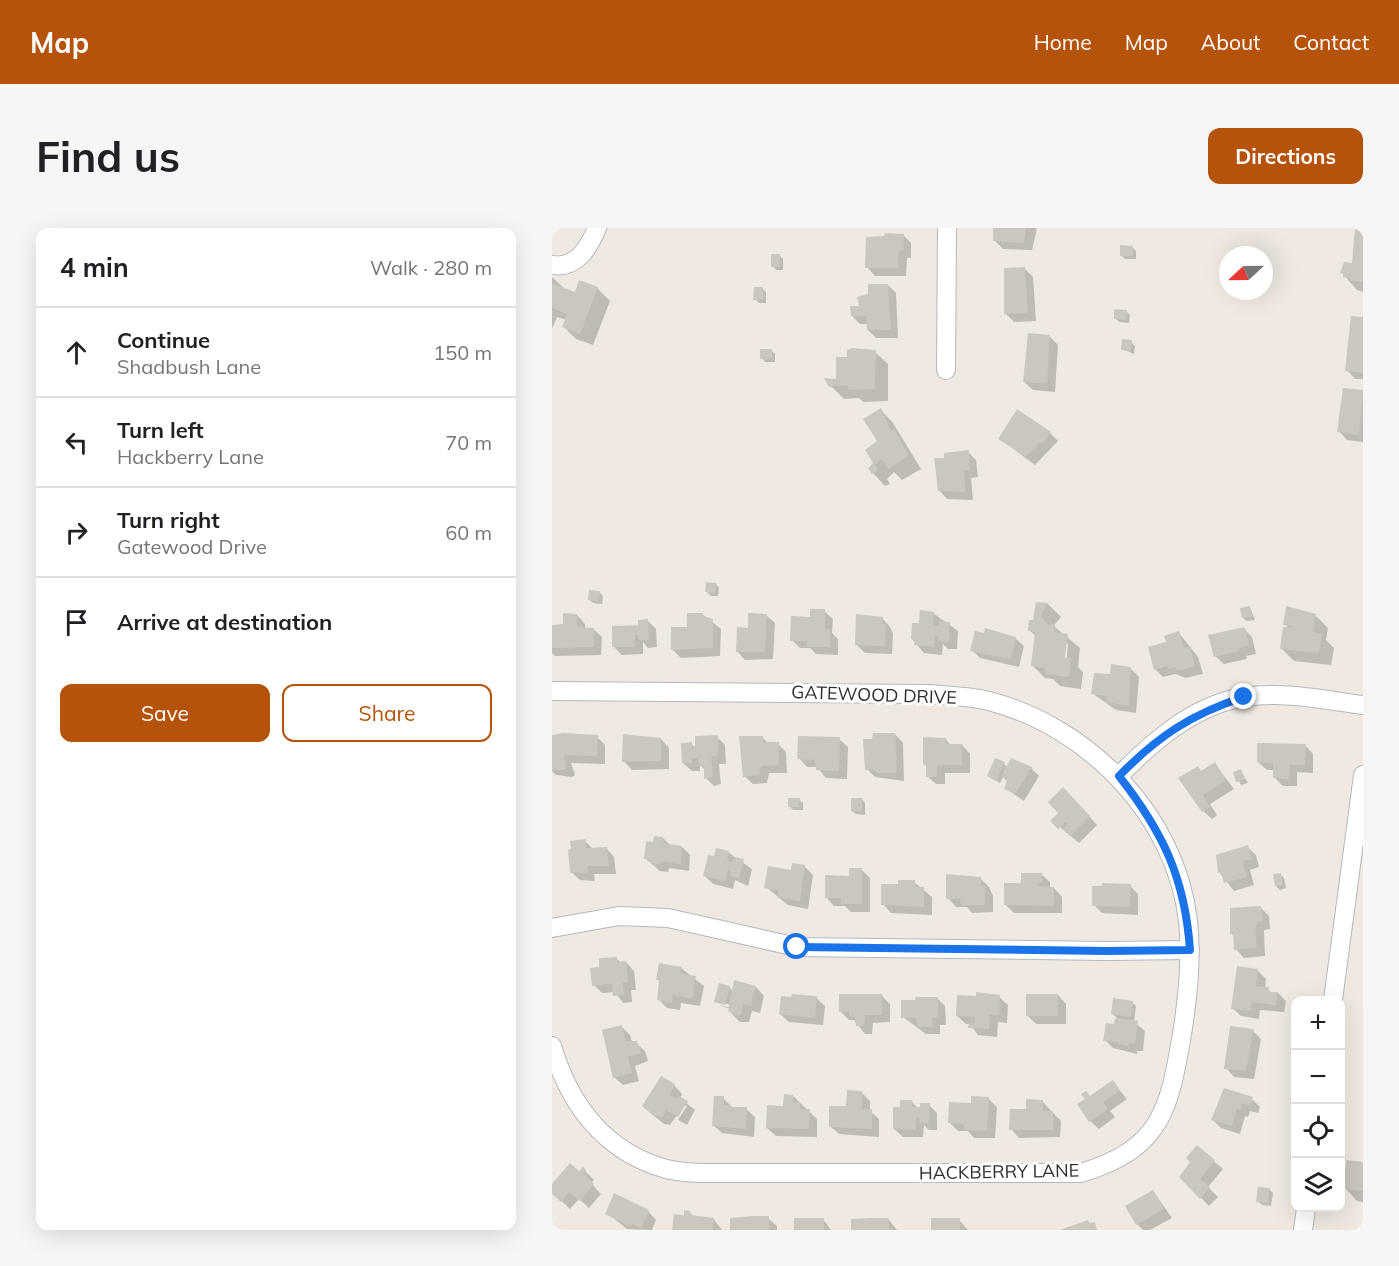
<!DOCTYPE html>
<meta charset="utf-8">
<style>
body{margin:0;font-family:Mulish,sans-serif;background:#f6f6f6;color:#202124}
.controls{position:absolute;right:18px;bottom:18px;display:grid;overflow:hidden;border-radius:12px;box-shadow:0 6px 24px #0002}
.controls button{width:54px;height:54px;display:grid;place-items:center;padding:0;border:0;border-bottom:2px solid #e0e0e0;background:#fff;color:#202124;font:30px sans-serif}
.compass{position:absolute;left:667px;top:18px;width:54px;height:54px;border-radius:50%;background:#fff;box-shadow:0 6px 24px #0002;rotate:248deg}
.stop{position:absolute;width:18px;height:18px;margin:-14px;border:4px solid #1a73e8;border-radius:50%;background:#fff}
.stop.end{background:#1a73e8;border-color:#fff;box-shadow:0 2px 6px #0008}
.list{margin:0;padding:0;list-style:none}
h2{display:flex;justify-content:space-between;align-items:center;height:78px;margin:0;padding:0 24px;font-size:26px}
h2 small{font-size:20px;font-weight:400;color:#757577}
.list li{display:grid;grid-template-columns:39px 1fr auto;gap:18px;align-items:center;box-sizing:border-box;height:90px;padding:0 24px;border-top:2px solid #e0e0e0}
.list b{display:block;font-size:22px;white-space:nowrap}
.list p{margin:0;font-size:20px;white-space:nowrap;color:#757577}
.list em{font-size:20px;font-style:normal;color:#757577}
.actions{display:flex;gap:12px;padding:18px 24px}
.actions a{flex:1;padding:14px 0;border:2px solid #b45309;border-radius:12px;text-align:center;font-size:21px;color:#b45309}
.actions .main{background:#b45309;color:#fff}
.icon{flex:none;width:33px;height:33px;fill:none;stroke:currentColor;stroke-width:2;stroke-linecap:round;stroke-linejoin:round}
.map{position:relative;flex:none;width:811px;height:1002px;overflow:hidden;border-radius:12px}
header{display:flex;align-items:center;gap:36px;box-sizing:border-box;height:84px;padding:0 30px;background:#b45309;color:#fff}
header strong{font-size:28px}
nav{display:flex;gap:33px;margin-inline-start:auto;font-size:21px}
.intro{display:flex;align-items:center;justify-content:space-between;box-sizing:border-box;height:144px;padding:0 36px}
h1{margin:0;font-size:42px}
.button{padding:15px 27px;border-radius:12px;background:#b45309;color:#fff;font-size:21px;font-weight:700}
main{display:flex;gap:36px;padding:0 36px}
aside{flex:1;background:#fff;border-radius:12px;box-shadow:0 6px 24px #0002}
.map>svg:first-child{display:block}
.shadow{fill:#0003;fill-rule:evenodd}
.building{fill:#cbc7bf}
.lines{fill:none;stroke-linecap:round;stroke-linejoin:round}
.minor-casing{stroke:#b4b7c1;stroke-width:20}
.minor{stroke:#fff;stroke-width:18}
.route{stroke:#1a73e8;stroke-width:8}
.labels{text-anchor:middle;stroke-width:6;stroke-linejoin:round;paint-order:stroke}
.street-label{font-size:18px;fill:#2e2e2e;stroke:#fff}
</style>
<header>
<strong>Map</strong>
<nav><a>Home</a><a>Map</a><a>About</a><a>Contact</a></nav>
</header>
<div class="intro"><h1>Find us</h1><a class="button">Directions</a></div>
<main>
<aside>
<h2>4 min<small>Walk · 280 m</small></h2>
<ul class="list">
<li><svg class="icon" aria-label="ahead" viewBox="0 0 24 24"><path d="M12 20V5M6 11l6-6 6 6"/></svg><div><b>Continue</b><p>Shadbush Lane</p></div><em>150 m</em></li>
<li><svg class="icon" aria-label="left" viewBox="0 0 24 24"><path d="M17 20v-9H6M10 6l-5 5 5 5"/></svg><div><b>Turn left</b><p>Hackberry Lane</p></div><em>70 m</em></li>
<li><svg class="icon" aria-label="right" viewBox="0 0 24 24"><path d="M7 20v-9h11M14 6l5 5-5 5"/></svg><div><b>Turn right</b><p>Gatewood Drive</p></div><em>60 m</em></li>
<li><svg class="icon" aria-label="arrive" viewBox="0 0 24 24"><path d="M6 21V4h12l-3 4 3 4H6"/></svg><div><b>Arrive at destination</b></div></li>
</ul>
<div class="actions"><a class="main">Save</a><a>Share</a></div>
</aside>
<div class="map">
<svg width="811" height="1002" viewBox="0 0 811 1002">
<rect width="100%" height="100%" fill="#efe9e1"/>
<!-- shadow -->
<g class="shadow">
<polygon points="442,0 485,0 480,22 451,21 442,12"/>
<polygon points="811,1 811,64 805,62 790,45 801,36"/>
<polygon points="351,7 359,15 359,30 355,30 354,48 323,48 315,39"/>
<polygon points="580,19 584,23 584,31 573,31 569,27"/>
<polygon points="227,27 231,31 231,42 224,42 221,38"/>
<polygon points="472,40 481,49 484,93 462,94 453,85"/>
<polygon points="0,49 15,63 24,66 45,60 58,73 41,117 24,111 12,99 14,92 5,89 0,101"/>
<polygon points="336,57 344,65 346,110 324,110 316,102 316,96 308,96 300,88 309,80 306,72 308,68 317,68"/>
<polygon points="210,60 214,64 214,75 207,75 203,71"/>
<polygon points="574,83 578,87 577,95 567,94 563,90"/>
<polygon points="811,91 811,151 803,151 795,142"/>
<polygon points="497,108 506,117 503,164 481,162 472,154"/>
<polygon points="579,114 583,118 582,126 570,121"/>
<polygon points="219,122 223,126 223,134 213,134 210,130"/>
<polygon points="323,124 336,136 336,173 311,174 307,170 292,171 279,158 286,152 296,131"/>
<polygon points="793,161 811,164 811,214 795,212 787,203"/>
<polygon points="329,182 341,195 369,241 350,252 342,244 335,251 338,256 333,258 321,245"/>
<polygon points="498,205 506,213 483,237 448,211"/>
<polygon points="416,224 424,232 426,249 419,250 421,272 395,271 387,262 394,231"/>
<polygon points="164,356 167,360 166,368 159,368 155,364"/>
<polygon points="47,364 51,368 50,376 41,375 37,371"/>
<path d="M485,375L497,377L509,389L503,396V399L528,420L526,439L531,444L529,461L508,458L501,451L493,450L480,437L484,408L478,403L483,394ZM514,414L516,417L514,437H511Z"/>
<polygon points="698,380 703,392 695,393 691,390"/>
<polygon points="272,383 281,391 280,405 286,411 286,427 264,426 258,420 248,420 240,412 259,390"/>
<polygon points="381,385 406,403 405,421 396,421 391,416 390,427 372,425 360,411 368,397"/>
<polygon points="25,387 33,396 33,401 41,401 50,409 49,427 3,428 0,425 0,399 11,399"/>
<polygon points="151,387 169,401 168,428 129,430 121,422"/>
<polygon points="214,387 223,395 221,431 193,432 185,423 197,401"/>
<polygon points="763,387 776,400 774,412 782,420 779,437 742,433 730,421 737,401 733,396"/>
<polygon points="330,390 338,399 341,406 340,426 313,425 305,417"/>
<polygon points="96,393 104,401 105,419 96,420 91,414 91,426 70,427 62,419"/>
<polygon points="692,401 700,409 704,426 694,428 695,431 672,436 663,428"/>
<polygon points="627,405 646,429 651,446 634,450 623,446 611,449 603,441 616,415"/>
<polygon points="463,410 472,418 467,439 428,430 420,422"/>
<polygon points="578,440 587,449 584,485 564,482 540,465"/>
<polygon points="343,506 351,515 352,553 323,549 315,541"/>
<polygon points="0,508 45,509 53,517 53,536 19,535 23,547 20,549 4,547 0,543"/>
<polygon points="165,509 173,517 174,536 167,536 169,556 162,558 154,550 154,543 148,537 148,543 140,543 131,535 139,516 145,521"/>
<polygon points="210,509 217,516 226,516 234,524 235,545 217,545 215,555 201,556 192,548"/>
<polygon points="109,511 117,520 117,541 80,542 72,533"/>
<polygon points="287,511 296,519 295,551 274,550 265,539 255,539 247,530"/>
<polygon points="393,511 399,517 410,517 418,526 418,545 393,545 393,556 384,556 375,548 376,539 372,536"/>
<polygon points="753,517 761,526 761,545 745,544 745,558 731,558 723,550 723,542 715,542 706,534"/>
<polygon points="452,536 456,540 479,540 487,548 472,573 453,560 456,554 451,549 448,555 437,548"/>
<polygon points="663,536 682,561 658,576 665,587 660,591 651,583 650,544"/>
<polygon points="689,543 696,555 689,557 683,545"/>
<polygon points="519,569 545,597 527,615 501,593"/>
<polygon points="310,571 313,575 313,587 304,586 300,583"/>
<polygon points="247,572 251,575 251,582 241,582 237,578"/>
<polygon points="111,610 118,617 130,619 138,627 137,643 117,640 116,644 108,643 94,631"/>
<polygon points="33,613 41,621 54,620 62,629 64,646 42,646 43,653 28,652 19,644"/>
<polygon points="695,619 704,627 707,639 698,642 702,657 682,663 668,645 666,628"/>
<polygon points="176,624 200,641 196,658 183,652 181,661 161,656 153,648 164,630"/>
<polygon points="253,639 261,647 256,681 236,677 214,659"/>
<polygon points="310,642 318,650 318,684 299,684 293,678 282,678 274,669"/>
<polygon points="489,646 498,654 498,660 502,660 510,669 510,685 462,685 453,676 470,657"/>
<polygon points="728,646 732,650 734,660 728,662 724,658"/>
<polygon points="428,650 437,659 441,668 441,684 420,685 415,679 404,679 396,670"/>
<polygon points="362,654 380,669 380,687 339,685 331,676"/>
<polygon points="578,658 586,666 586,687 550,685 542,677"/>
<polygon points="709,680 717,688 718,701 712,702 713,728 692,730 684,721 682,708 679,705"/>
<polygon points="64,730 69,735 74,734 82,743 84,762 79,762 80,774 71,775 63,764 50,765 42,757 49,740"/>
<polygon points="129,740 152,758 148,778 129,775 128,782 115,780 107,772 109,754 105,751"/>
<polygon points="706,743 714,751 713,760 720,765 726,765 734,773 732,784 708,782 707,791 689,788 680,780"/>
<polygon points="177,759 181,763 204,759 212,768 208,785 200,783 197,794 188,794 179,785 179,781 167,777 180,780 181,777 164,774"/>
<polygon points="329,767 338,776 338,794 321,795 320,806 313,806 302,792 297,792 289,784"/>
<polygon points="506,767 514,776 514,796 484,796 475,787"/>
<polygon points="447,769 456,777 455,795 446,794 445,809 426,807 418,796 414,796 405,788"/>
<polygon points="264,770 273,778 271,797 237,794 228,786"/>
<polygon points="385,770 393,778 394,797 388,797 388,806 374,806 351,789"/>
<polygon points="580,774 584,778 582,794 593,803 591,823 585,823 585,826 561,820 553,812 568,793 561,786"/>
<polygon points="69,798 78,807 80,815 84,815 93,823 96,833 83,838 87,853 71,857 62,849"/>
<polygon points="701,803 709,811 702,851 682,849 674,840"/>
<polygon points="560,853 575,871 558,883 563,889 547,901 538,893 538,869"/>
<polygon points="122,857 130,866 128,870 143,882 135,897 126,892 135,878 131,878 118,897 112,896 100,886"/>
<polygon points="673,862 700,871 708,879 706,885 698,883 696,889 693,888 688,906 669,900 661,892"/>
<polygon points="309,864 318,873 318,883 327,891 327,909 287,906 278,898"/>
<polygon points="241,868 265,891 265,909 224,908 215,900"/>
<polygon points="171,870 180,879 194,881 203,889 202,909 170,905 161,897"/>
<polygon points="436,870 445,879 443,910 422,910 416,903 406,903 398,895 420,876"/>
<polygon points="490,873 509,893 508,909 467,910 459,901 476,883"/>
<polygon points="360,874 367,881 377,877 385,885 385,902 377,902 372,897 371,909 351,909 342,901 350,881"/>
<polygon points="645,919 671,941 656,959 666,969 657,978 629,949 640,934"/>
<polygon points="811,935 811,974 805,973 793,960"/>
<polygon points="31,941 42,952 39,955 49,966 37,980 27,971 18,981 0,964 0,958"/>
<polygon points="717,961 721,965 719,978 710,977 706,973"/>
<polygon points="601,963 620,990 598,1002 591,1002 585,996"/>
<polygon points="96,983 104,992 100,1002 75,1001 55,985"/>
<polygon points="137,984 142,989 162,992 170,1002 121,1002"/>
<polygon points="216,990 225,998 225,1002 180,1002"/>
<polygon points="271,991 279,1002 244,1002"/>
<polygon points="337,992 345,1002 300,1002"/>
<polygon points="407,992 416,1002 380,1002"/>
</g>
<!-- building -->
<g class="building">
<polygon points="441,0 474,0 472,15 441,13"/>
<polygon points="803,0 811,0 811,54 798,53 798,50 791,49 791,45 788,45 792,34 800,35"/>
<polygon points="333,5 352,6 351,22 347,22 346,40 313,40 314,9 332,8"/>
<polygon points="568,17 581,18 581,28 568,28"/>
<rect x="219" y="26" width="9" height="13"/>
<polygon points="473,39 476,85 452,86 452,40"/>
<polygon points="27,52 46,59 28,106 10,99 15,86 0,80 0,55 23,64"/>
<polygon points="316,56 336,56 339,102 315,102 314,88 299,88 298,78 307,78 305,69 316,66"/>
<polygon points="202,59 211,59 211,72 201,72"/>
<polygon points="562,81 575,82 574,92 562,91"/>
<polygon points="799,88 811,89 811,145 793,143"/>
<polygon points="476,105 498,107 495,156 471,154"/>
<polygon points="570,111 580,112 579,123 569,122"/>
<polygon points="300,120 324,122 323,161 296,162 296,157 277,159 272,150 284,151 284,129 295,129 295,122"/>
<polygon points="208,121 220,121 220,130 208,131"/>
<polygon points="791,160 811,162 807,207 785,204"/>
<polygon points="329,180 339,203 342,201 357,228 336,241 330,231 323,237 326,242 320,246 316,240 321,235 313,222 325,213 311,191"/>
<polygon points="465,181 499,204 491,216 488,214 474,229 446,211"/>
<polygon points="417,222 418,242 412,242 413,264 386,263 382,230 392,230 392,225"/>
<polygon points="154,354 164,355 163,365 153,364"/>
<polygon points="37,362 48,363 47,373 36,372"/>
<polygon points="484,374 497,375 491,383 490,389 495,397 503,396 502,404 516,406 513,430 519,430 517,449 494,446 493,440 479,438 483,404 476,403 477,392 481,392"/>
<polygon points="698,378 700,389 690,390 688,380"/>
<polygon points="734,378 764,386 761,404 770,406 767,425 728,421 731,399 744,399 731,397"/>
<polygon points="258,381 273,381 273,401 278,401 278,419 255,419 255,413 238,413 239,388 258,389"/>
<polygon points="368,382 382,384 381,396 384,398 387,398 387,393 398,394 397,414 386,413 386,408 383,408 382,419 362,417 363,412 359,411 360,395 367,395"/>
<polygon points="11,385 25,386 25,399 42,400 42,419 0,420 0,397 11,396"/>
<polygon points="135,385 151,385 151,388 161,391 161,420 119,422 119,399 135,399"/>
<polygon points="196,385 215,386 213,424 184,424 185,399 196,400"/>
<polygon points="304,386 331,389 330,396 334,396 333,418 303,417"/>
<polygon points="96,391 97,412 86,412 86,407 83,407 83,419 60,419 60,398 86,397 86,392"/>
<polygon points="693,399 697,417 687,420 687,423 662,429 656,407"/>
<polygon points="433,400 464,409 459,431 418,423 423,403 432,405"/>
<polygon points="627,403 632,420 638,418 643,438 625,443 624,439 616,441 615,438 602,442 596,419 614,414 612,408"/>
<polygon points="559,436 579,439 577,478 554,474 555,468 539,466 542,445 558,446"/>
<polygon points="11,505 46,507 45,528 12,527 15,539 12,542 0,542 0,507"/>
<polygon points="321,505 343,505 345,545 326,545 322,542 313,542 311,511 320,511"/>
<polygon points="71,506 109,510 109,533 70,534"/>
<polygon points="166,507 166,528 159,528 161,548 152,551 152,538 147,538 146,530 140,530 140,535 130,535 129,515 140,514 140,520 143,520 143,508"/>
<polygon points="187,508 211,508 211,514 227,514 227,537 209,538 207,547 191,549"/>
<polygon points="246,508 288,509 287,543 264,542 263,532 245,531"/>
<polygon points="371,509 394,510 394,516 410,516 410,537 385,537 385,549 374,549 374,536 371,536"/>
<polygon points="705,515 754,516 753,537 738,537 737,551 721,550 721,535 705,534"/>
<polygon points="443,530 453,534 444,553 435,548"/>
<polygon points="459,530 480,539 463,566 452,561 455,552 449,549"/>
<polygon points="663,534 674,552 651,567 658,579 650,584 626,550 646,538 649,543"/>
<polygon points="689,541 693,551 684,554 681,544"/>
<polygon points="511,559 538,588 518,608 511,601 515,596 513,594 506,601 498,593 506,585 496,574"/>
<polygon points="236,570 248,570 247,579 236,579"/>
<polygon points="299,570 310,570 310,584 299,583"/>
<polygon points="102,608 111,609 111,615 130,618 129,636 109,633 109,636 98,635 98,632 92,631 94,613 101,614"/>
<polygon points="34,611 34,620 55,619 57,638 35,638 36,645 18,645 16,622 19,621 18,613"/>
<polygon points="696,617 700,631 690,633 695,649 672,655 669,644 666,645 664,627"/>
<polygon points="164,620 177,623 175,631 178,634 181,634 182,629 192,631 187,650 178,648 179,643 176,642 173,653 151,648 156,627 162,628"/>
<polygon points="240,635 253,637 248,673 226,670 226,662 212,660 216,638 239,642"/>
<polygon points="297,640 310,640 310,676 289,676 289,670 273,670 273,647 297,648"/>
<polygon points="469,645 490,645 490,655 487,655 486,658 502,659 502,678 452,677 452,655 469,655"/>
<polygon points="729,645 731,657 723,658 721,646"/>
<polygon points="394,646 429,649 429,658 433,658 433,677 410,677 408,671 394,671"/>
<polygon points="346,652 363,652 363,659 372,659 372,679 329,677 329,656 346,656"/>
<polygon points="550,655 579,656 578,679 540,678 540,658 550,658"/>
<polygon points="709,678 711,693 705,694 703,702 705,720 682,722 681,705 678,706 678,680"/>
<polygon points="65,729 65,734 74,733 76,754 71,754 72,767 61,768 60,756 40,758 38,740 47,739 47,730"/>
<polygon points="107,735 130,739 128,745 144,748 140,771 121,767 120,775 105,772 107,752 104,752"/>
<polygon points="685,738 706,741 704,758 716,759 718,764 726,764 724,777 700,774 699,783 679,781"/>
<polygon points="182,752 204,758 199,778 191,776 189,787 185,788 176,783"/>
<polygon points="167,755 178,758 173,777 162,774"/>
<polygon points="424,764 448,767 447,787 438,787 437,801 416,800 417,795 423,795 423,789 404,788 405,767 424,768"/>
<polygon points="240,766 265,768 263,790 227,786 229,768 239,769"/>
<polygon points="287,766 330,766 330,787 313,787 312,798 304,798 303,789 297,789 297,784 287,784"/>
<rect x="474" y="766" width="32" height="22"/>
<polygon points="363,769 386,769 386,789 380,790 381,799 365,799 364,790 349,790 349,772 363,772"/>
<polygon points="561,770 581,773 579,789 559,786"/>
<polygon points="563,790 586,793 583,816 577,815 577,818 566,816 566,814 551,813 554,795 562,796"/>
<polygon points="70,797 74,813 85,813 89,825 76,829 80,845 61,850 50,802"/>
<polygon points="678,798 702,801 694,843 672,841"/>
<polygon points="109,848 123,856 117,867 125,871 127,868 136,873 126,889 114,882 110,890 104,887 103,889 90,878"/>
<polygon points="561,852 568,862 551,874 556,881 537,894 525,876 533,871 529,866 534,863 538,868"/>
<polygon points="672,860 701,869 698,878 690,875 688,882 685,881 680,898 659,892"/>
<polygon points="295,862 310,863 310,881 320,881 320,901 277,899 277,878 294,878"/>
<polygon points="232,866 241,867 241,874 248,874 248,881 258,881 257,901 214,900 215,877 231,878"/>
<polygon points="162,868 172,868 172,877 178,877 178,879 195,879 194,901 160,898"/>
<polygon points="419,868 437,869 435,903 412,902 412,896 396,895 397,874 419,875"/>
<polygon points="474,871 491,872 491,883 501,883 501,902 457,902 458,881 474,881"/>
<polygon points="348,872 360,872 360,879 368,879 368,875 378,875 377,895 367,895 368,890 364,890 364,902 341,901 341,879 348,879"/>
<polygon points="645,917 663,932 648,951 658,959 648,971 627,949 638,934 634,930"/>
<polygon points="794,932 811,934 811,963 791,961"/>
<polygon points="18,935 27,943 31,939 34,942 31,946 42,956 28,973 17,964 9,974 0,966 0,956"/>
<polygon points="706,959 718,960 716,975 704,974"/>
<polygon points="601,962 612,981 584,997 573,978"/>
<polygon points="62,965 97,982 89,1000 80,996 79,999 53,986"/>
<polygon points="132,982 138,983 138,987 162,990 161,1002 120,1002 122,986 132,987"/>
<polygon points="202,988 217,988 217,1002 178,1002 178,990"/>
<rect x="242" y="990" width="30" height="12"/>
<polygon points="323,990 337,990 337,1002 299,1002 299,991"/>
<rect x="379" y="990" width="29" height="12"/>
<polygon points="536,992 537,995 543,994 545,1002 508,1002"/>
</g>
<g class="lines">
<defs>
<g id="minor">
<path d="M0,37C25,41 37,19 45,0"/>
<polyline points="394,142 395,0"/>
<path d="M0,463L378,466C397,468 418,468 437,473C537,499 624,588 636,693C640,731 636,768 630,806C617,882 610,920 529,945H148C136,944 122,944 111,940C51,922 17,875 0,818"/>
<path d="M567,548C600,514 643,476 693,469C732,463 772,472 811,477"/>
<polyline points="0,700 67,688 116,690 245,719 555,723 638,722"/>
<polyline points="781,772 811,547"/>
<polyline points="751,1002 754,980"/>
</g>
</defs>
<!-- minor casing -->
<use href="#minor" class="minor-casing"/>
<!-- minor -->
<use href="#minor" class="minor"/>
</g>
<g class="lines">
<!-- route -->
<path class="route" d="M245,719L555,723L638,722C633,650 611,604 567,548C605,509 639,486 692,469"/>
</g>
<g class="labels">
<!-- street labels -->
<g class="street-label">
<text transform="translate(322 467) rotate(2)" y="6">GATEWOOD DRIVE</text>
<text transform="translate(447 944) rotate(-1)" y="6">HACKBERRY LANE</text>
</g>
</g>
</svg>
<div class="controls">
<button>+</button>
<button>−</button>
<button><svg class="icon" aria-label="locate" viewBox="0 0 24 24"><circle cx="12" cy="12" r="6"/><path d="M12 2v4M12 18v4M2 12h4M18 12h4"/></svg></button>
<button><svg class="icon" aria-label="layers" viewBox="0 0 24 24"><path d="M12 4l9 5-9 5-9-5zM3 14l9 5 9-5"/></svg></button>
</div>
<svg class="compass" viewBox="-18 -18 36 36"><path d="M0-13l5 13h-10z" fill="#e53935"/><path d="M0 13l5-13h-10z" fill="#757577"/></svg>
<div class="stop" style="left:245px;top:719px"></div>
<div class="stop end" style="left:692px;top:469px"></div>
</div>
</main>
